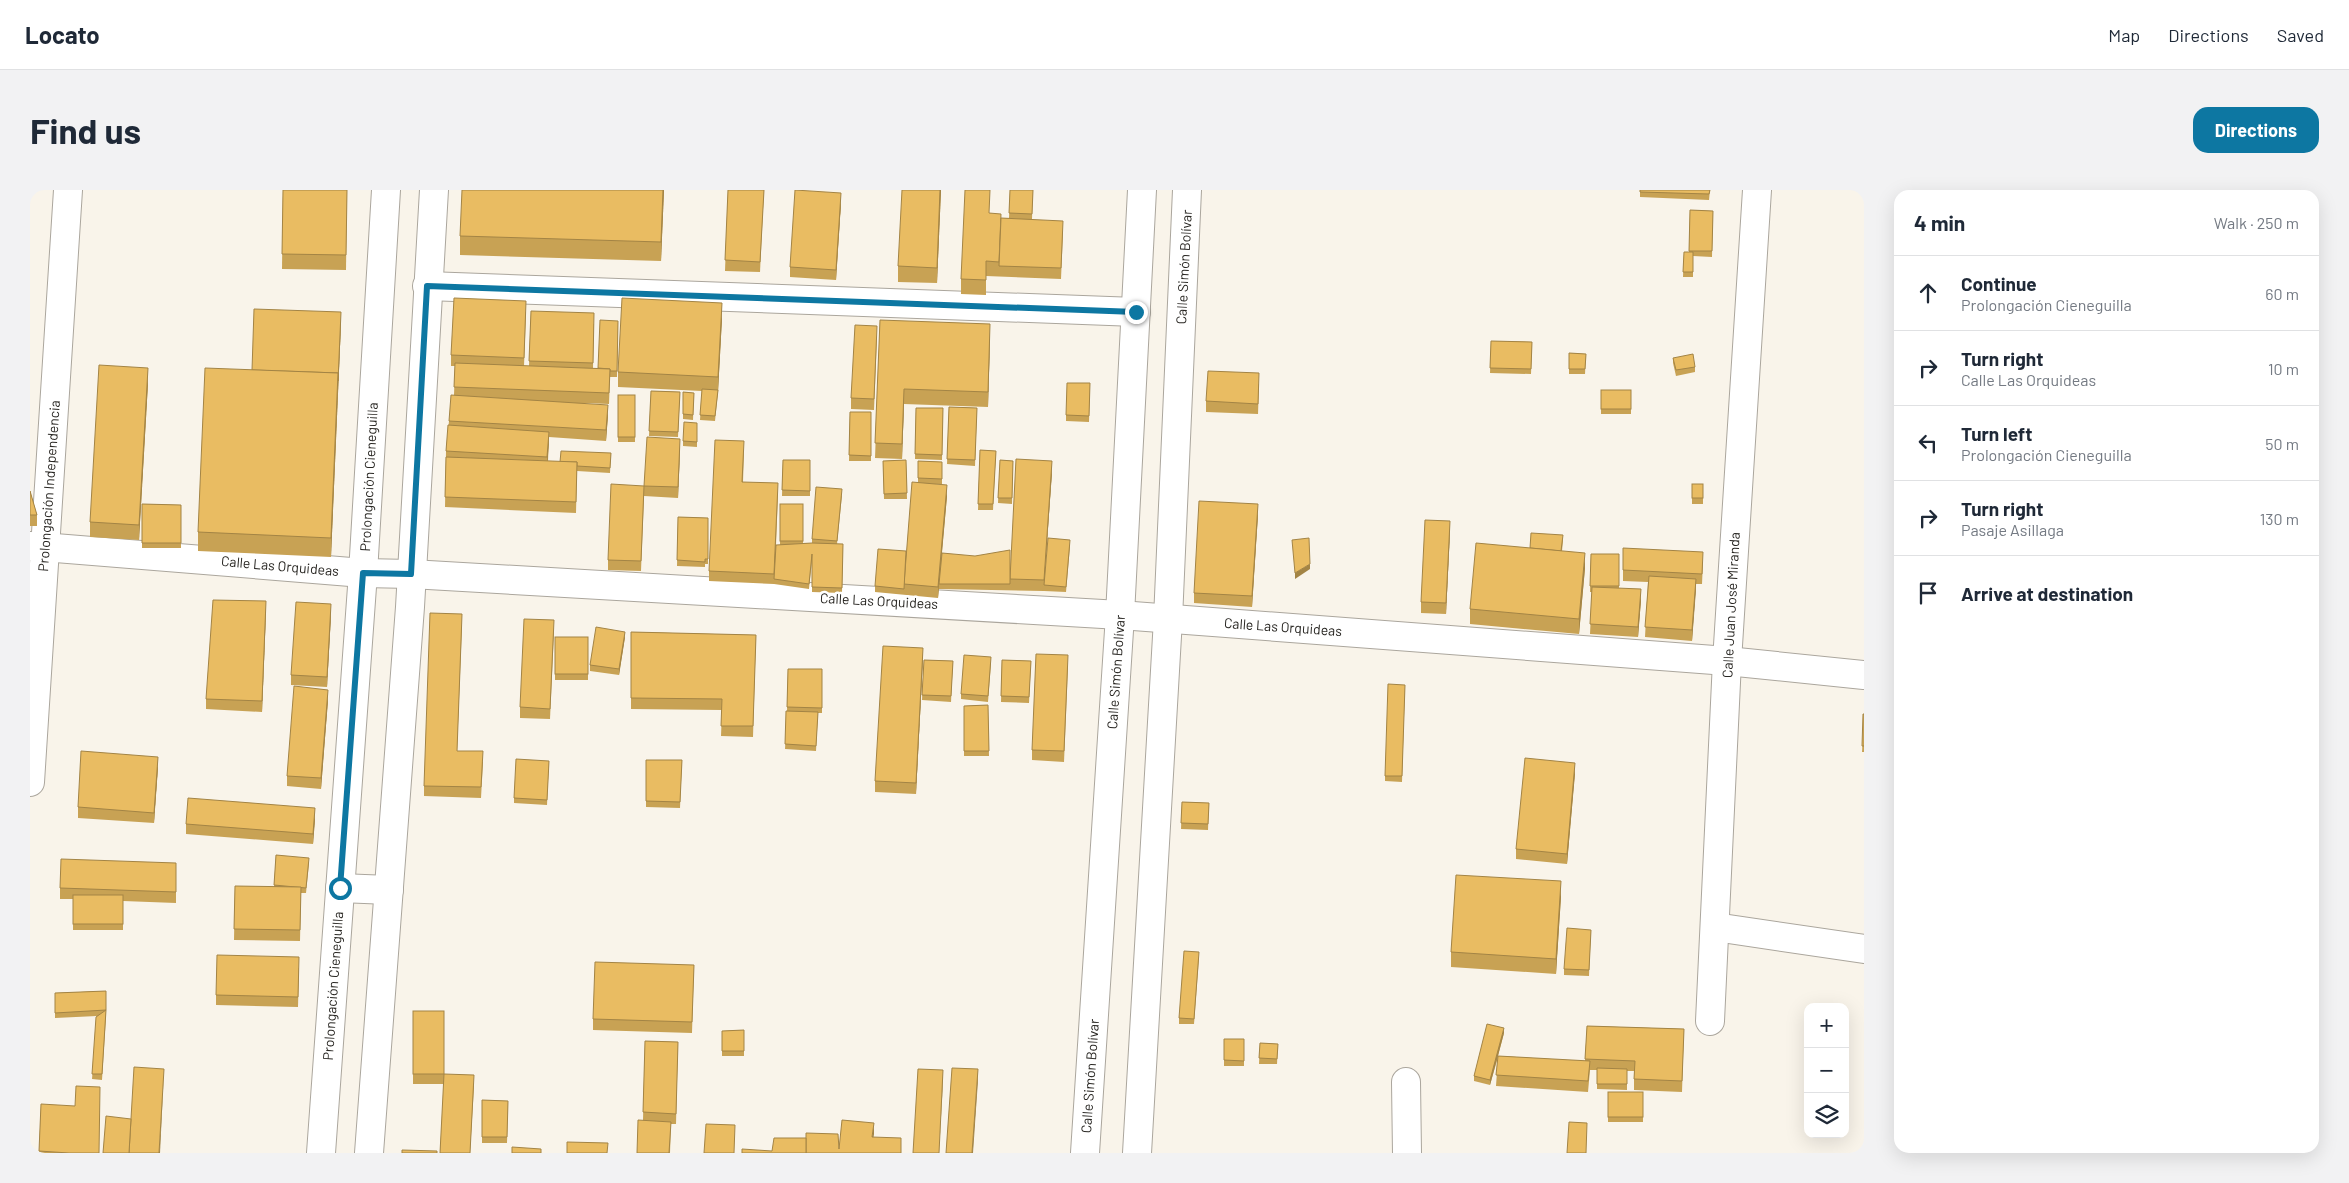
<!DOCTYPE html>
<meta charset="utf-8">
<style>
body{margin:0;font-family:Barlow,sans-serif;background:#f2f2f3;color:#1f2937}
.controls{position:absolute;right:15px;bottom:15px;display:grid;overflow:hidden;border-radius:10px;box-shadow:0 5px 20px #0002}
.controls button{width:45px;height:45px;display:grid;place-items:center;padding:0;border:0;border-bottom:1px solid #e0e1e3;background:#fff;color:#1f2937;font:25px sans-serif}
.stop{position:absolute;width:15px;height:15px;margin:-11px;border:4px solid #0d77a2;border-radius:50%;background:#fff}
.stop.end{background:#0d77a2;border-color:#fff;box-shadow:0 1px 5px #0008}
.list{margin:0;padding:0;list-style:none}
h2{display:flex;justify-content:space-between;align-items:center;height:65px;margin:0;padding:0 20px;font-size:21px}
h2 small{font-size:16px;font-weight:400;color:#747a83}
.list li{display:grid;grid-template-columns:32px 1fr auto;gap:15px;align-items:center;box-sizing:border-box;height:75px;padding:0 20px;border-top:1px solid #e0e1e3}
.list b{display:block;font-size:19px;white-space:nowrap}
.list p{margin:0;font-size:16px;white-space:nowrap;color:#747a83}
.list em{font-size:16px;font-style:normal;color:#747a83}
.icon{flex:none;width:28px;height:28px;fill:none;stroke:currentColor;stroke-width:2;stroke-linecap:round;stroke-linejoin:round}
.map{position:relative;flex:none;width:1834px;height:963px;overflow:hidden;border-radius:15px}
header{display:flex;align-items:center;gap:30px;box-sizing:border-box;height:70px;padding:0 25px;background:#fff;border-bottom:1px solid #e0e1e3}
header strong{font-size:24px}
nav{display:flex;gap:28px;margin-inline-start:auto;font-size:18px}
.intro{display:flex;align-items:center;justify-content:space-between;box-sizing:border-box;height:120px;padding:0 30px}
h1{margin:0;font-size:35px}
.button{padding:12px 22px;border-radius:15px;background:#0d77a2;color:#fff;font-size:18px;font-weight:700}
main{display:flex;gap:30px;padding:0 30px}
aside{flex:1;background:#fff;border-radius:15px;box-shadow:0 5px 20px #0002}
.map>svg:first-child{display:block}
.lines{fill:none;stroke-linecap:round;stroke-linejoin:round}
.minor-casing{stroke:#aba69d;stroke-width:30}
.minor{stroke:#fff;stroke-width:28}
.wall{fill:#c8a254}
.shaded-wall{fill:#a38445}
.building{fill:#e9bc62;stroke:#a38445}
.route{stroke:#0d77a2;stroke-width:6}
.labels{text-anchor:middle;stroke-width:5;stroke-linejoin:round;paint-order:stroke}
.street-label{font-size:14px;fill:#282622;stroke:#fff}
</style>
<header>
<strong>Locato</strong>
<nav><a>Map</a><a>Directions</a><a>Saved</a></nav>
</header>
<div class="intro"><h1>Find us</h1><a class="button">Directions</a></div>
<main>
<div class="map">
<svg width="1834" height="963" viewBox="0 0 1834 963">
<rect width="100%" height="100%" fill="#f9f4ea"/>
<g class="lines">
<defs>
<g id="minor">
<polyline points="397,96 1106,122"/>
<polyline points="0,356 333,383 381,384 1090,425 1697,471 1834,485"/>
<polyline points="0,592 38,0"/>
<polyline points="310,698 359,700"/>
<polyline points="1685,737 1834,759"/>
<polyline points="1680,831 1697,471 1727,0"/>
<polyline points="1376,892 1377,963"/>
<polyline points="291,963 333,383 356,0"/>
<polyline points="339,963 380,417 404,0"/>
<polyline points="1055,963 1090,425 1112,0"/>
<polyline points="1107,963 1138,429 1157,0"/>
</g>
</defs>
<!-- minor casing -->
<use href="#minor" class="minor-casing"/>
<!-- minor -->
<use href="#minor" class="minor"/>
</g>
<!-- wall -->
<g class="wall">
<polygon points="253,0 317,0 316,80 252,79"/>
<polygon points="634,0 631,71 430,65 430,46"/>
<polygon points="698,0 734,0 730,82 695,81"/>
<polygon points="911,0 907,93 868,92 868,76"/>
<polygon points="980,0 1003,0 1002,29 1033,42 1031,89 956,86 956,105 931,104 931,89 960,23 971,28 979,28"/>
<polygon points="1610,0 1680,0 1679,10 1610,7"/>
<polygon points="811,13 806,90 760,87 760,77"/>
<polygon points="1660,20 1683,21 1682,67 1663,66 1663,87 1653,87 1654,62 1659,62"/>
<polygon points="501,121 564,134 563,178 568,178 588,131 587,187 580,187 579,214 554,213 578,225 576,251 519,247 518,271 530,272 581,263 580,283 547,281 546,323 415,317 416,261 419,231 424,205 425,176 421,176 421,165 496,122 494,176 499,176"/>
<polygon points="692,128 688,202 685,231 670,230 672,201 588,197 588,182"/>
<polygon points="850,130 960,149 958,217 874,214 872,269 845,268"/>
<polygon points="311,133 301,367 168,361 168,342 222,180"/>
<polygon points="847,146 844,220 821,219 821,208"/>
<polygon points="1461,151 1502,152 1501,184 1460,183"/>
<polygon points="1539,163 1556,164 1555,184 1539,184"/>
<polygon points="1643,168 1665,177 1665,182 1646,186 1643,173"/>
<polygon points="118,193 109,350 60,347 60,332"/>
<polygon points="1060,193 1059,232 1036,231 1036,225"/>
<polygon points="1229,194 1228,224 1176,222 1176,211"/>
<rect x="1571" y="200" width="30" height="24"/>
<polygon points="621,201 650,202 648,247 619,246"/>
<polygon points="653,202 664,203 663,230 653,229"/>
<rect x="588" y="205" width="17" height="47"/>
<polygon points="919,217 947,218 945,276 917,274"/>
<polygon points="886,218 913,218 912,270 885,269"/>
<polygon points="820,222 841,222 841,271 819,271"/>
<polygon points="667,233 667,257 653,256 653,251"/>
<polygon points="650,260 648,308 614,306 611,381 578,380 578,370 614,296"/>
<polygon points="950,260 966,261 963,320 948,320"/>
<polygon points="714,261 713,292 748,304 746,355 750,355 750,314 773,314 773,353 782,353 782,349 812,305 807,354 813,354 812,403 782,402 782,370 779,399 744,394 679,391 679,381"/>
<polygon points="753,270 780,270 780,306 752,306"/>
<polygon points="876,270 877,309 854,309 853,271"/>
<polygon points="970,270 983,271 982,314 968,313"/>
<polygon points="888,271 912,272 912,294 901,294 917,306 912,363 980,389 1022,282 1015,380 1040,356 1036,402 1014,401 909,399 908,408 845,402 845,396 876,365 888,293"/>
<rect x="1662" y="294" width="11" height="20"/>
<polygon points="0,301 7,325 7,336 0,336"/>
<polygon points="112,314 151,315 151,358 112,358"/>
<polygon points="1228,324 1222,417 1164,413 1164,403"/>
<polygon points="648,327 678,328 678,374 675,374 675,377 647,376"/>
<polygon points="1420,341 1416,424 1391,423 1391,412"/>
<polygon points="1533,350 1532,361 1555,378 1549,444 1440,434 1440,419 1500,358"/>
<polygon points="1593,358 1673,372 1672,394 1666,394 1662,451 1615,447 1618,392 1593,391"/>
<polygon points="1561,364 1589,364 1589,398 1611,410 1608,447 1560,444 1562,402 1560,402"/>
<polygon points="236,421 232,522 176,519 176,509"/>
<polygon points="301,425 297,497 261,495 261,485"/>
<polygon points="432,435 427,561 453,572 451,608 394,606 394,596"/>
<polygon points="524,441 520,529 490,528 490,517"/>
<polygon points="601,442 726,445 723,547 691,546 692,520 601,519"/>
<rect x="525" y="447" width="33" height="43"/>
<polygon points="595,447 589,485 560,481 560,475"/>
<polygon points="893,468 886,604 845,602 845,591"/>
<polygon points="894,470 923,471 921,512 892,510"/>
<polygon points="972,470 1001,471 999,513 971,512"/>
<polygon points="961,473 958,512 931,509 931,504"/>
<polygon points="1038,476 1034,572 1002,570 1002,560"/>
<polygon points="758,479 792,479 792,523 788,523 786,561 755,559 757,521"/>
<polygon points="1375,495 1372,592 1355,591 1355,586"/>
<polygon points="298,510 291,599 257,596 257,586"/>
<polygon points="958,515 959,566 934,566 934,516"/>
<polygon points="1834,524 1834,562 1832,562"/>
<polygon points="616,570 652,570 650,618 616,617"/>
<polygon points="519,571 517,615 484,613 484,608"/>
<polygon points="128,577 124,633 48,628 48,617"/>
<polygon points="1545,583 1537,674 1486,669 1486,659"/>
<polygon points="1152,612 1179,613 1178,640 1151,639"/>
<polygon points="285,629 283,654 156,644 156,634"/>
<polygon points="246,665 279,673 276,703 271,703 270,751 204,750 205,696 244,697"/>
<polygon points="146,673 146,713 93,711 93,740 43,740 43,709 30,709 30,698"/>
<polygon points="1531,706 1526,784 1421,777 1421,762"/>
<polygon points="1561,740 1559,786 1534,785 1534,779"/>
<polygon points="1169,767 1164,834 1149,834 1149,828"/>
<polygon points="664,775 662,843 563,840 563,829"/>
<polygon points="269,778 268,817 186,815 186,805"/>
<polygon points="76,801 76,826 72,890 62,889 67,826 25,828 25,803"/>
<polygon points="383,821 414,884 444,896 440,963 410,963 414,894 383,894"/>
<polygon points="1557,836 1654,839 1652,902 1604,900 1604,881 1597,881 1597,900 1567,899 1567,880 1560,880 1558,902 1466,896 1468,867 1460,895 1444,891 1444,886 1474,843 1468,866 1555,871"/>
<polygon points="714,840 714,866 692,866 692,841"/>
<rect x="1194" y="849" width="20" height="27"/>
<polygon points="615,851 648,852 646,934 641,934 640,963 607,963 613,930"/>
<polygon points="1230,853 1248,854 1247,874 1229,874"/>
<rect x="1578" y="902" width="35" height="30"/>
<polygon points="452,910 478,911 477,953 452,953"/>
<polygon points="11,914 69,963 9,963"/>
</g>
<!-- shaded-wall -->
<g class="shaded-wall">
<polygon points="633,0 634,0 631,71 631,52"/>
<polygon points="910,0 911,0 907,93 907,78"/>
<polygon points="811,3 811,13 806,90 806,80"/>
<polygon points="692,113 692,128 688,202 688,187"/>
<polygon points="311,122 311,133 301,367 301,348"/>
<polygon points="960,134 960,149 958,217 958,202"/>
<polygon points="118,178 118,193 109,350 109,335"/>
<polygon points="874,199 874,214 872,269 872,254"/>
<polygon points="578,215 578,225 576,251 576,240"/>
<polygon points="519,242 519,252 517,278 517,267"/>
<polygon points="650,249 650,260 648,308 648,297"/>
<polygon points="1022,271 1022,282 1014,395 1014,390"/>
<polygon points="917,295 917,306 909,394 908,408 908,397"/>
<polygon points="1228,314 1228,324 1222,417 1222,406"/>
<polygon points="1420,331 1420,341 1416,424 1416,413"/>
<polygon points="1555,363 1555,378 1549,444 1549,429"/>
<polygon points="1280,374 1280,379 1265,389 1265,383"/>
<polygon points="1666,389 1666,400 1662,451 1662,440"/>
<polygon points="1611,399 1611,410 1608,447 1608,437"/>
<polygon points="236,411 236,421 232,522 232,511"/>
<polygon points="301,414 301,425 297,497 297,487"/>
<polygon points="595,442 595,447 589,485 589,479"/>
<polygon points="893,458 893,468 886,604 886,593"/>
<polygon points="298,500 298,510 291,599 291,588"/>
<polygon points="128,567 128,577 124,633 124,623"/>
<polygon points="1545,573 1545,583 1537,674 1537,664"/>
<polygon points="285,618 285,629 283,654 283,644"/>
<polygon points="1531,691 1531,706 1526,784 1526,769"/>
<polygon points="1474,838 1474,843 1460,895 1460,890"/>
<polygon points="134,879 130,963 129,963"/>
<polygon points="948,879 948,890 943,963 942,963"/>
<polygon points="913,880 913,891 909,963"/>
<polygon points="844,933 844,944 842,958 842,947"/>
</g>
<!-- building -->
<g class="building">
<polygon points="253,0 317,0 316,65 252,64"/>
<polygon points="432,0 633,0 631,52 430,46"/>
<polygon points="698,0 734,0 730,72 695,70"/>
<polygon points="765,0 811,3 806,80 760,77"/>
<polygon points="872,0 910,0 907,78 868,76"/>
<polygon points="935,0 960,0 959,23 971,24 969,72 956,71 956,90 931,89"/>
<polygon points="980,0 1003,0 1002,24 979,23"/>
<polygon points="1610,0 1680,0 1679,4 1610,2"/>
<polygon points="1660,20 1683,21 1682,61 1659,61"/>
<polygon points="971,28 1033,31 1031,78 969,76"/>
<polygon points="1654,62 1663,62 1663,82 1653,82"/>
<polygon points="424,108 496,111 494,168 421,165"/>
<polygon points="592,108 692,113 688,187 588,182"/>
<polygon points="224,119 311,122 308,191 308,183 222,180"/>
<polygon points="501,121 564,123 563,173 499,171"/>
<polygon points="570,130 588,131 587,181 580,181 580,179 568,178"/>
<polygon points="850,130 960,134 958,202 874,199 872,254 845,253"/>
<polygon points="825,135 847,136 844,209 821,208"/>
<polygon points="1461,151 1502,152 1501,179 1460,178"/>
<polygon points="1539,163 1556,164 1555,179 1539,179"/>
<polygon points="1663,164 1665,177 1646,180 1643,168"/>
<polygon points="425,173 580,179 579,203 424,197"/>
<polygon points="69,175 118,178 109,335 60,332"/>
<polygon points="175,178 308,183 301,348 168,342"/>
<polygon points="1178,181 1229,183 1228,214 1176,211"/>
<polygon points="1037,193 1060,193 1059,226 1036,225"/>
<polygon points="672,199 688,200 685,226 670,225"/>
<rect x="1571" y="200" width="30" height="19"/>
<polygon points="621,201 650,202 648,242 619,241"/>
<polygon points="653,202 664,203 663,225 653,224"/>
<polygon points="421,205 578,215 576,240 419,231"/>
<rect x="588" y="205" width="17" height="42"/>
<polygon points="919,217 947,218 945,270 917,269"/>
<polygon points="886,218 913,218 912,265 885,264"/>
<polygon points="820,222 841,222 841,266 819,265"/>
<polygon points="654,232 667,233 667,252 653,251"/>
<polygon points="418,235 519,242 517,267 416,261"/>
<polygon points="617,247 650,249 648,297 614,296 611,371 578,370 581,294 614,296"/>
<polygon points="685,250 714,251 712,292 748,293 744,384 679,381"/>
<polygon points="950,260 966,261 963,314 948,314"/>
<polygon points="531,261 581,263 580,278 547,276 547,272 530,272"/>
<polygon points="416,267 547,272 546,312 415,307"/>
<polygon points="986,269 1022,271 1014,390 980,389"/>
<polygon points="753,270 780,270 780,301 752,300"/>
<polygon points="876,270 877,303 854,304 853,271"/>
<polygon points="970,270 983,271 982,308 968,308"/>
<polygon points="888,271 912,272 912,289 888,288"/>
<polygon points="882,292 917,295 908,397 874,394"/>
<rect x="1662" y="294" width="11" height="14"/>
<polygon points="786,297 812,299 807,351 782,349"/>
<polygon points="0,301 7,325 0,325"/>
<polygon points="1169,311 1228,314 1222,406 1164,403"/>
<polygon points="112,314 151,315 151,353 112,353"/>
<rect x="750" y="314" width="23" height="37"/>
<polygon points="648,327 678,328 678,369 675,369 675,372 647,370"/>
<polygon points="1395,330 1420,331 1416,413 1391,412"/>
<polygon points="1501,343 1533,345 1531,361 1500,358"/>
<polygon points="1018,348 1040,350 1036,397 1014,395"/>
<polygon points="1279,348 1280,374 1265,383 1262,350"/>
<polygon points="782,353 813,354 812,398 782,397 782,364 779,394 744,389 746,355"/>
<polygon points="1446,353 1555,363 1549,429 1440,419"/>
<polygon points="1593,358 1673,362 1672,384 1593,380"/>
<polygon points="848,359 876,361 874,399 845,396"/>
<polygon points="980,360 980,394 909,394 912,363 945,366"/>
<polygon points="1561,364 1589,364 1589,396 1560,396"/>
<polygon points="1619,386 1666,389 1662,440 1615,437"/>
<polygon points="1562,397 1611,399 1608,437 1560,434"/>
<polygon points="183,410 236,411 232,511 176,509"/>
<polygon points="266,412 301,414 297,487 261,485"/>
<polygon points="400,423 432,424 427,561 453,561 451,597 394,596"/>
<polygon points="494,429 524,430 520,519 490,517"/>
<polygon points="566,437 595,442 589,479 560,475"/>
<polygon points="601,442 726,445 723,536 691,536 692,509 601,508"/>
<rect x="525" y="447" width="33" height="37"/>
<polygon points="853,456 893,458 886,593 845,591"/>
<polygon points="1006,464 1038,465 1034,561 1002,560"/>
<polygon points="934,465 961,467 958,506 931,504"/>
<polygon points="894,470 923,471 921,506 892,505"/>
<polygon points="972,470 1001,471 999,507 971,506"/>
<polygon points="758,479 792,479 792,518 757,517"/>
<polygon points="1358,494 1375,495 1372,586 1355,586"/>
<polygon points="264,496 298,500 291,588 257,586"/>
<polygon points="958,515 959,561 934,561 934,516"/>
<polygon points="756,521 788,522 786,556 755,554"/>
<polygon points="1833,524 1834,524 1834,556 1832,556"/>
<polygon points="51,561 128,567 124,623 48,617"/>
<polygon points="1495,568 1545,573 1537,664 1486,659"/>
<polygon points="486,569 519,571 517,610 484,608"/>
<polygon points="616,570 652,570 650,612 616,611"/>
<polygon points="158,608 285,618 283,644 156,634"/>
<polygon points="1152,612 1179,613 1178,634 1151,633"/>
<polygon points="246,665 279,668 276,698 244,695"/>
<polygon points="31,669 146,673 146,702 30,698"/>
<polygon points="1426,685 1531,691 1526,769 1421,762"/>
<polygon points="205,696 271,697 270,740 204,739"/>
<rect x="43" y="705" width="50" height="29"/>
<polygon points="1537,738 1561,740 1559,780 1534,779"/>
<polygon points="1154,761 1169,762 1164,829 1149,828"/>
<polygon points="187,765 269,767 268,807 186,805"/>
<polygon points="565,772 664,775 662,832 563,829"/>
<polygon points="76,801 76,820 72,884 62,884 66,827 76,820 25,823 25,803"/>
<rect x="383" y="821" width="31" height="63"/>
<polygon points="1457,834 1474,838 1460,890 1444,886"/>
<polygon points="1557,836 1654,839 1652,891 1604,889 1605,871 1555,869"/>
<polygon points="714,840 714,861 692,861 692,841"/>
<polygon points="1194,849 1214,849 1214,871 1194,870"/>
<polygon points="615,851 648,852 646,924 613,922"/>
<polygon points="1230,853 1248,854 1247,869 1229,868"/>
<polygon points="1468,866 1560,871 1558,891 1466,885"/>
<polygon points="104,877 134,879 129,963 99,963"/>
<polygon points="922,878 948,879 942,963 916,963"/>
<polygon points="1567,878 1597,879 1597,894 1567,894"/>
<polygon points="888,879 913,880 909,963 883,963"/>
<polygon points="414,884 444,885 440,963 410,963"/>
<polygon points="46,896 70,897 69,963 39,963 9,961 11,914 45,916"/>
<rect x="1578" y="902" width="35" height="25"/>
<polygon points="452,910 478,911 477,947 452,947"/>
<polygon points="76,926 101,929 99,963 73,963"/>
<polygon points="608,930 641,932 639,963 607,963"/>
<polygon points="812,930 844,933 842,947 871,948 871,963 776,963 776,943 808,944 809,959"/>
<polygon points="1539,932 1557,933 1556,963 1537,963"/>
<polygon points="676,934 705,935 704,963 674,963"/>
<polygon points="744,948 776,948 776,963 712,963 712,959 742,961"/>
<polygon points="537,952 578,953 577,963 537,963"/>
<polygon points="482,957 511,959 511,963 482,963"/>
<polygon points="372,960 407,961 407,963 372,963"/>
</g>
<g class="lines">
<!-- route -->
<polyline class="route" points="310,698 333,383 381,384 397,96 1106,122"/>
</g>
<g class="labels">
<!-- street labels -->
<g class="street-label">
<text transform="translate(1154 77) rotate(-87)" y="5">Calle Simón Bolívar</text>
<text transform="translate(339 287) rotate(-87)" y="5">Prolongación Cieneguilla</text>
<text transform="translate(19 296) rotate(-86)" y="5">Prolongación Independencia</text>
<text transform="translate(250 376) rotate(5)" y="5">Calle Las Orquideas</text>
<text transform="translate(849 411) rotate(3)" y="5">Calle Las Orquideas</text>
<text transform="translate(1701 415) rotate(-87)" y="5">Calle Juan José Miranda</text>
<text transform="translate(1253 437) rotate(4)" y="5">Calle Las Orquideas</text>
<text transform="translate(1086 482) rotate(-86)" y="5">Calle Simón Bolívar</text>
<text transform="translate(303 796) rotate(-86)" y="5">Prolongación Cieneguilla</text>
<text transform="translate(1060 886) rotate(-86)" y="5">Calle Simón Bolívar</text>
</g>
</g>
</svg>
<div class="controls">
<button>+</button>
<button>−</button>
<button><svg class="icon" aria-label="layers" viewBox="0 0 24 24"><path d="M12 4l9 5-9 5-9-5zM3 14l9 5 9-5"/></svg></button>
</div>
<div class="stop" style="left:310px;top:698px"></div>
<div class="stop end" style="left:1106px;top:122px"></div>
</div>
<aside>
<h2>4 min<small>Walk · 250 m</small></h2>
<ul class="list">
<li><svg class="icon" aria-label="ahead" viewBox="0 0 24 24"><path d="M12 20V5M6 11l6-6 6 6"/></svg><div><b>Continue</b><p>Prolongación Cieneguilla</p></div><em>60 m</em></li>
<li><svg class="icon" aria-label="right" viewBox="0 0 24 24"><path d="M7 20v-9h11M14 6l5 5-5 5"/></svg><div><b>Turn right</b><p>Calle Las Orquideas</p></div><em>10 m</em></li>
<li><svg class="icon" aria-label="left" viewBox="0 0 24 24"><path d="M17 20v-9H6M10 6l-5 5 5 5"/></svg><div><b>Turn left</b><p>Prolongación Cieneguilla</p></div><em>50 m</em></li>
<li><svg class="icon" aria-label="right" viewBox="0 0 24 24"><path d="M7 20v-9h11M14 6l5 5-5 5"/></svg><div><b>Turn right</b><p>Pasaje Asillaga</p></div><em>130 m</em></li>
<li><svg class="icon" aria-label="arrive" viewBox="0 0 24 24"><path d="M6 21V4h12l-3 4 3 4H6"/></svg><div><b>Arrive at destination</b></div></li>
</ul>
</aside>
</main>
